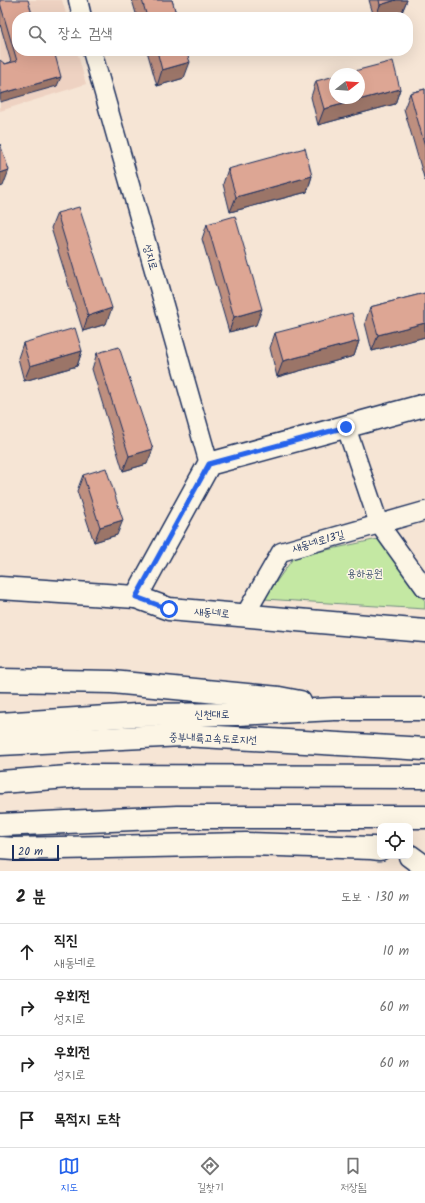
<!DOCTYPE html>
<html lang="ko">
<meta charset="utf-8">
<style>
body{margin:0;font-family:Kalam,"Poor Story",sans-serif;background:#f2f2f2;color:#222}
.controls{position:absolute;right:12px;bottom:12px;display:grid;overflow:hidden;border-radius:8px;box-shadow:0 4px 16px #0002}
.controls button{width:36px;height:36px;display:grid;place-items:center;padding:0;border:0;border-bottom:1px solid #e0e0e0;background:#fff;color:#222;font:20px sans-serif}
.compass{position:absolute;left:329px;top:68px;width:36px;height:36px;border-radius:50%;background:#fff;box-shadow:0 4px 16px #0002;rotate:73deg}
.scale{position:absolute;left:12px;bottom:10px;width:47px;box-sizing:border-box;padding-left:4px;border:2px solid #1b2f5e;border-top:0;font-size:11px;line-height:14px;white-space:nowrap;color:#1b2f5e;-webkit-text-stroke:3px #fcf5e5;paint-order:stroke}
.stop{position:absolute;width:12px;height:12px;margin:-9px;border:3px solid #2563eb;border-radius:50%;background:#fff}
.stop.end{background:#2563eb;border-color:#fff;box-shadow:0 1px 4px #0008}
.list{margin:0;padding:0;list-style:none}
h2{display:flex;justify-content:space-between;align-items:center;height:52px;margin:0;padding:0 16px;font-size:17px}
h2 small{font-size:13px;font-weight:400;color:#767676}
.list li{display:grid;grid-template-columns:26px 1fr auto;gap:12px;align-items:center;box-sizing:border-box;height:56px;padding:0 16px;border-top:1px solid #e0e0e0}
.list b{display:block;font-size:15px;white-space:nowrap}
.list p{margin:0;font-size:13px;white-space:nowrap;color:#767676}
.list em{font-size:13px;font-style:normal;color:#767676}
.icon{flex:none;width:22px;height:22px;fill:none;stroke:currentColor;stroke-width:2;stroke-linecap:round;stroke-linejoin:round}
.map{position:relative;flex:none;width:425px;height:871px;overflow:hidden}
.search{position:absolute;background:#fff;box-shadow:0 4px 16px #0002;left:12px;right:12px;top:12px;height:44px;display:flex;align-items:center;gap:10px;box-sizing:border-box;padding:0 14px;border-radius:16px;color:#767676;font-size:15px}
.sheet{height:276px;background:#fff}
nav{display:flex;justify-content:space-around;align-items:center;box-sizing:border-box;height:56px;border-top:1px solid #e0e0e0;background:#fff;font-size:11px;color:#767676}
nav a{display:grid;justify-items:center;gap:2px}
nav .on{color:#2563eb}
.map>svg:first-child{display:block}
.built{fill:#eed2c2}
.green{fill:#c4e8a3;stroke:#708c80}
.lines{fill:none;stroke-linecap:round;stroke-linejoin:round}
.minor-casing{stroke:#1b2f5e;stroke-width:21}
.tertiary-casing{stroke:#1b2f5e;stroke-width:25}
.secondary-casing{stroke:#1b2f5e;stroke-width:25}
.trunk-casing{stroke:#1b2f5e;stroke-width:25}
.motorway-casing{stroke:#1b2f5e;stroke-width:25}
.minor{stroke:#fcf5e5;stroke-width:18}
.tertiary{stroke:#fcf5e5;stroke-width:22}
.secondary{stroke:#fcf5e5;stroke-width:22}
.trunk{stroke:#fcf5e5;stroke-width:22}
.motorway{stroke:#fcf5e5;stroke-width:22}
.wall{fill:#be8f7f;stroke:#1b2f5e}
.shaded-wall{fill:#9b7468;stroke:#1b2f5e}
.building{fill:#dda694;stroke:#1b2f5e}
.route{stroke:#2563eb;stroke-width:5}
.labels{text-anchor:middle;stroke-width:3;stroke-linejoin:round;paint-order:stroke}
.street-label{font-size:11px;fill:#1b2f5e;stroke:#fcf5e5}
.park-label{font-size:11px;fill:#3d546c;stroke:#fcf5e5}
</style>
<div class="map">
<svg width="425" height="871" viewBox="0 0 425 871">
<rect width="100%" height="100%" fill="#f6e5d5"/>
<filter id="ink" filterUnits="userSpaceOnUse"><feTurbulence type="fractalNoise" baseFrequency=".025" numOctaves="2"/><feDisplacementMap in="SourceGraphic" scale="8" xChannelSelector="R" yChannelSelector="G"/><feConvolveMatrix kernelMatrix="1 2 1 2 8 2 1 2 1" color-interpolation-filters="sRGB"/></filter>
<g filter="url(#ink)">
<!-- built -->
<polygon class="built" points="0,0 62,0 67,17 17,17 17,51 77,51 86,84 0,111"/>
<!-- green -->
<polygon class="green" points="378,539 425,601 425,609 264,599 294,557"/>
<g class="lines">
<defs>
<g id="minor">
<polyline points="78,0 82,17"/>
<polyline points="92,51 209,464"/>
<polyline points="346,427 379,524 425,588"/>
<polyline points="245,615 281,552 425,511"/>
</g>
<polyline id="tertiary" points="0,588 136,597 169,609 425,631"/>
<polyline id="secondary" points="136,597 209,464 425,405"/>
<g id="trunk">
<polyline points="0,680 112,682 279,698 300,702"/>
<polyline points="0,724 137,715 238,714 334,709 425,709"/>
<polyline points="0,825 177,817 425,817"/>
<polyline points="0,848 14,849 246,844 372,848 380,849"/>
<polyline points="410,856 425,867"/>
</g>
<g id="motorway">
<polyline points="0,744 183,735 425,749"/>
<polyline points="0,782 82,776 425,777"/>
</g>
</defs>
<!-- minor casing -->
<use href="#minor" class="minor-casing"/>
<!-- tertiary casing -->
<use href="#tertiary" class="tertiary-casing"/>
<!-- secondary casing -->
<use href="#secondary" class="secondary-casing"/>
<!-- trunk casing -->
<use href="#trunk" class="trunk-casing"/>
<!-- motorway casing -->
<use href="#motorway" class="motorway-casing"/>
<!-- minor -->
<use href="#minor" class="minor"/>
<!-- tertiary -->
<use href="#tertiary" class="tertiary"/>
<!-- secondary -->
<use href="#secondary" class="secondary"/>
<!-- trunk -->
<use href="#trunk" class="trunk"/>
<!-- motorway -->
<use href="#motorway" class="motorway"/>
</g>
<!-- wall -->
<g class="wall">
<polygon points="0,0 33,17 57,86 5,64 11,62 0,24"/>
<polygon points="132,0 172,0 177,17 137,17"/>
<polygon points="369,0 407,0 402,12 385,17 374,17"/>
<polygon points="147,51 186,51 184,78 157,86"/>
<polygon points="316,81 400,89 395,104 318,125 311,97"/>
<polygon points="425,89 425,181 404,109 410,93"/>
<polygon points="228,169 312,176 307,192 230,212 223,184"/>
<polygon points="57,213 106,324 83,331 51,228"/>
<polygon points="207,224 256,325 229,332 202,239"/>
<polygon points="425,293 425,337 372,351 365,323 370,307"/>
<polygon points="275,333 359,341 354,356 277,377 270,348"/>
<polygon points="23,343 82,351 77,366 24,381 18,358"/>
<polygon points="97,353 147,464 123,471 92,369"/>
<polygon points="83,475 117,535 94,542 77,491"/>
</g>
<!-- shaded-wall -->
<g class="shaded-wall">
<polygon points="396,0 407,0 402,12 385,17 376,17 380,5"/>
<polygon points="190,62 184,78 157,86 162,70"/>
<polygon points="61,77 57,86 0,102 0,94"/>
<polygon points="400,89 395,104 318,125 324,109"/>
<polygon points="9,170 3,186 0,187 0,173"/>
<polygon points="312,176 307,192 230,212 236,197"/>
<polygon points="112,308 106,324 83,331 88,316"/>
<polygon points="262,309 256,325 229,332 234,317"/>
<polygon points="425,323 425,337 372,351 378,335"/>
<polygon points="359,341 354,356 277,377 283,361"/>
<polygon points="82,351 77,366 24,381 30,366"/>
<polygon points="153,449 147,464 123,471 129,456"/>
<polygon points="123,520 117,535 94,542 100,527"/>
</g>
<!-- building -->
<g class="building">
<polygon points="0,0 28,0 33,17 17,17 17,51 54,51 61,77 0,94 0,60 5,64 17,61 0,3"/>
<polygon points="142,0 172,0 177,17 147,17"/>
<polygon points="379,0 396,0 380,5"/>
<polygon points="157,51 186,51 190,62 162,70"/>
<polygon points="393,61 400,89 324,109 316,81 335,76 335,98 359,98 359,74 343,74"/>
<polygon points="425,89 425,146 410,93"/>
<polygon points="0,144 9,170 0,173"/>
<polygon points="305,148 312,176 236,197 228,169"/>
<polygon points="79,207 112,308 88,316 57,213"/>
<polygon points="235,216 262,309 234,317 207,224"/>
<polygon points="425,293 425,323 378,335 370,307"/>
<polygon points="352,313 359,341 283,361 275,333"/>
<polygon points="75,328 82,351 30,366 23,343"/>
<polygon points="119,347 153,449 129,456 97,353"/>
<polygon points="106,468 123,520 100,527 83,475"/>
</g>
</g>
<g class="lines" filter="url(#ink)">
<!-- route -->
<polyline class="route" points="169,609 136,597 209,464 346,427"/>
</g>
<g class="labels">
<!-- street labels -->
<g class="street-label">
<text transform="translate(151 257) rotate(74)" y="4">성지로</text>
<text transform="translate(318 541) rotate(-16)" y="4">새동네로13길</text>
<text transform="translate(212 612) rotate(5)" y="4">새동네로</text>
<text x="212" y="718">신천대로</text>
<text transform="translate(213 738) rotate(2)" y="4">중부내륙고속도로지선</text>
</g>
<!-- park labels -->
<g class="park-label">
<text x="365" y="577">용하공원</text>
</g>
</g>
</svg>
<div class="controls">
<button><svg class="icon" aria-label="locate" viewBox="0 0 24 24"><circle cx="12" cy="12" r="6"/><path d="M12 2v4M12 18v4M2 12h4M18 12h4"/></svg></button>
</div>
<svg class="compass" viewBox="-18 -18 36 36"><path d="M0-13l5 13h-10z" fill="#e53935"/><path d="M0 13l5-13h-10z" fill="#767676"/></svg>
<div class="scale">20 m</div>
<div class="stop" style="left:169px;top:609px"></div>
<div class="stop end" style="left:346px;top:427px"></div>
<div class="search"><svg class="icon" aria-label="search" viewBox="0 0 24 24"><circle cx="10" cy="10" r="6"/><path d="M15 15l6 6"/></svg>장소 검색</div>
</div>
<section class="sheet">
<h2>2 분<small>도보 · 130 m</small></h2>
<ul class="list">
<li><svg class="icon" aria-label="ahead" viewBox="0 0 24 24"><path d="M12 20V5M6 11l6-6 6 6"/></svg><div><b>직진</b><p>새동네로</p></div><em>10 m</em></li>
<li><svg class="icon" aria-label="right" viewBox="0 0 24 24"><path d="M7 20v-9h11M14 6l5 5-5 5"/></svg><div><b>우회전</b><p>성지로</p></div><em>60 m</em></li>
<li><svg class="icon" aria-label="right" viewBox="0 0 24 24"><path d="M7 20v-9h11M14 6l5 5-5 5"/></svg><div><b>우회전</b><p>성지로</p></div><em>60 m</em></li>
<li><svg class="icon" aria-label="arrive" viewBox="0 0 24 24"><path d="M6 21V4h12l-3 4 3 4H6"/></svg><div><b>목적지 도착</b></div></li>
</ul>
</section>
<nav>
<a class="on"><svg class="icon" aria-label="map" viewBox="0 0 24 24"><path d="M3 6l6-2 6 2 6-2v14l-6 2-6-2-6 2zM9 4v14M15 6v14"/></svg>지도</a>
<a><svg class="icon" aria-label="directions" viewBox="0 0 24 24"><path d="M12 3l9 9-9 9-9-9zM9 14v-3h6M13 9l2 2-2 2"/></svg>길찾기</a>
<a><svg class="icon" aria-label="saved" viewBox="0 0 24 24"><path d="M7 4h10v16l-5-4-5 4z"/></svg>저장됨</a>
</nav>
